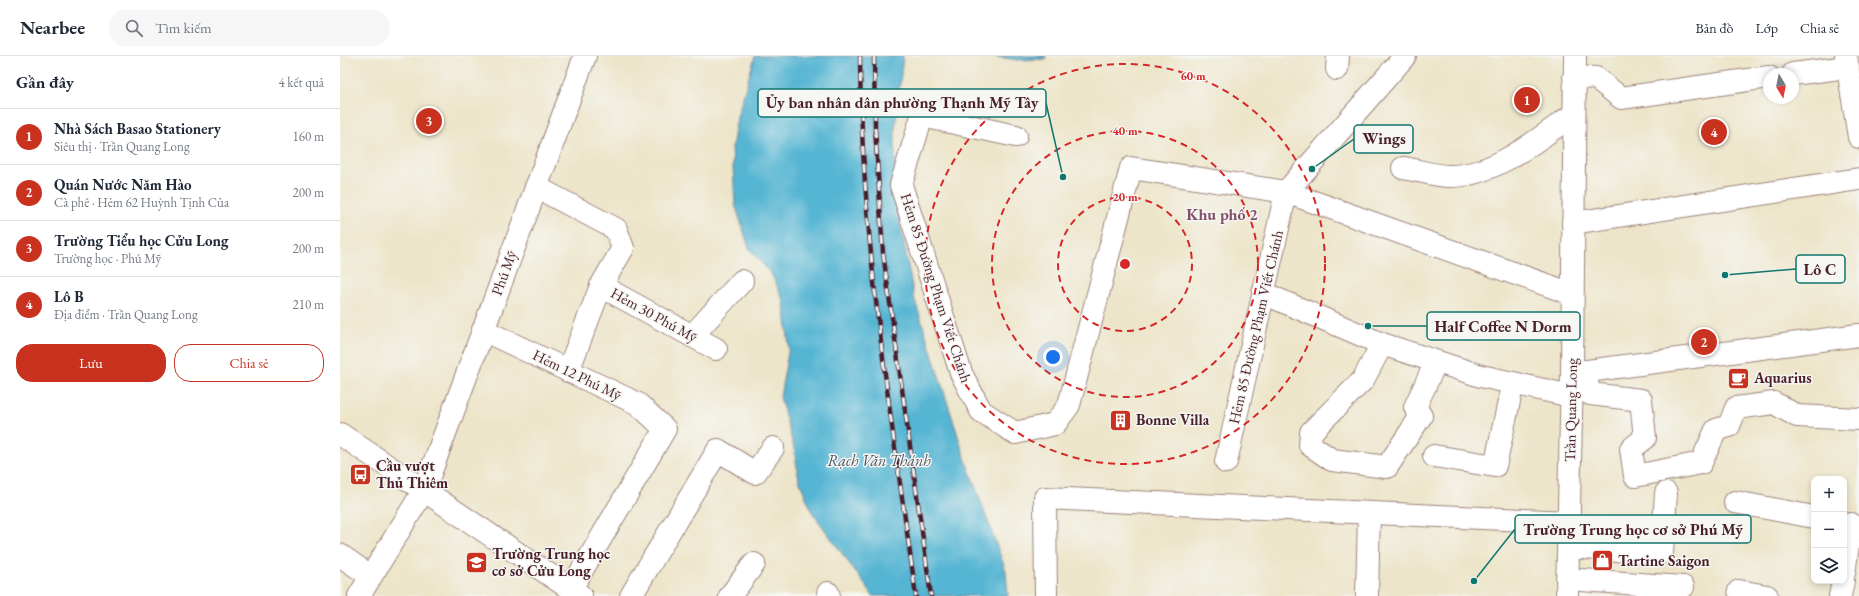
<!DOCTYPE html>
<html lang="vi">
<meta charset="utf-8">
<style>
body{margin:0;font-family:"EB Garamond",serif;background:#f6f6f7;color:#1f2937}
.controls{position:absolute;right:12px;bottom:12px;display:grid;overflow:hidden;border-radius:8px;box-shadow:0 2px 6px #0003}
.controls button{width:36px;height:36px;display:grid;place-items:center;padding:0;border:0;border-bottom:1px solid #e0e1e3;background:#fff;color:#1f2937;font:20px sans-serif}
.compass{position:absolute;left:1423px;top:12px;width:36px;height:36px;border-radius:50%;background:#fff;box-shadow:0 2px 6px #0003;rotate:170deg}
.you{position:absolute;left:713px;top:301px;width:14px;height:14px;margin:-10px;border:3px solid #fff;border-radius:50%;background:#1a73e8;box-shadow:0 0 0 6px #1a73e833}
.badge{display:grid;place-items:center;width:26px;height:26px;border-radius:50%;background:#c8321e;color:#fff;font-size:13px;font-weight:700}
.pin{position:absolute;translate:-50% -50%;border:2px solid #fff;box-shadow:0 1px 4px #0006}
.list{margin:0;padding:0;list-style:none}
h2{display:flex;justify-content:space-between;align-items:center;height:52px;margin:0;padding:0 16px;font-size:17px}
h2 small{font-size:13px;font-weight:400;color:#747a83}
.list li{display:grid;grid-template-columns:26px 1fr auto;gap:12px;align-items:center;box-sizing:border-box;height:56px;padding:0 16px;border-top:1px solid #e0e1e3}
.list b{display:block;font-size:15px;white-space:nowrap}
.list p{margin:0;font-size:13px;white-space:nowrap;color:#747a83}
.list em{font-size:13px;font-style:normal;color:#747a83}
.actions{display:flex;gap:8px;padding:12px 16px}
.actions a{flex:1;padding:9px 0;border:1px solid #c8321e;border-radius:16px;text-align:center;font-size:14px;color:#c8321e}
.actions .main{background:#c8321e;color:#fff}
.icon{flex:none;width:22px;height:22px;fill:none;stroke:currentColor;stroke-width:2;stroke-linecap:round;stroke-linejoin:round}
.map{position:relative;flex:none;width:1519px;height:540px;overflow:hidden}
header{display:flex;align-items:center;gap:24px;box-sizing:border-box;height:56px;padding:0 20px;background:#fff;border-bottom:1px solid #e0e1e3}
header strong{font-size:19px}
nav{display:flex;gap:22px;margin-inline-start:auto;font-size:14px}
.search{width:280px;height:36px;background:#f6f6f7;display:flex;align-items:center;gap:10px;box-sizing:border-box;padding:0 14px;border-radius:16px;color:#747a83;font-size:15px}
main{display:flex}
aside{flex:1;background:#fff}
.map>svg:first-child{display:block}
.water{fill:#54b5d3;stroke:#4f6a7f}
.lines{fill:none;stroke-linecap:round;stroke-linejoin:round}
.minor-casing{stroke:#9c827a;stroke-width:24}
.minor{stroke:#fff;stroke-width:22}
.rail-casing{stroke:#4a1f2b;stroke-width:4.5}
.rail{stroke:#f6f6f2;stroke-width:3;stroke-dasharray:9;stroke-linecap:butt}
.ring{fill:none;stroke:#d62828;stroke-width:2;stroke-dasharray:7 5}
.labels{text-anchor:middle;stroke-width:3;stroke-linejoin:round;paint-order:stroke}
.street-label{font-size:15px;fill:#4a1f2b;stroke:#f6f6f2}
.poi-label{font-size:15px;font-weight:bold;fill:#4a1f2b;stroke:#f6f6f2;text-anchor:start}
.neighbourhood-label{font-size:16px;font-weight:bold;fill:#815169;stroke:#f6f6f2}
.water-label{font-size:16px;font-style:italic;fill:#4e5466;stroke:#f6f6f2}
.centre{fill:#d62828;stroke:#f6f6f2;stroke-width:2}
.ring-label{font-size:12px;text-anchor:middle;font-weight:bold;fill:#d62828;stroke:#f6f6f2;stroke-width:3;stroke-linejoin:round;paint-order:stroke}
.leader{fill:none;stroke:#0f766e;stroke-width:1.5}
.callout-dot{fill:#0f766e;stroke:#f6f6f2;stroke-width:1.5}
.callout{fill:#f6f6f2;stroke:#0f766e;stroke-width:1.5}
.callout-label{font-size:16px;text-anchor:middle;font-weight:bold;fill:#4a1f2b}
</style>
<header>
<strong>Nearbee</strong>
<div class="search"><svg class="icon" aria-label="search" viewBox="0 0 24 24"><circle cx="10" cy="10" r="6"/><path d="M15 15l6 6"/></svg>Tìm kiếm</div>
<nav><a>Bản đồ</a><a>Lớp</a><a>Chia sẻ</a></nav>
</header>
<main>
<aside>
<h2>Gần đây<small>4 kết quả</small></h2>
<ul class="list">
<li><span class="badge">1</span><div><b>Nhà Sách Basao Stationery</b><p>Siêu thị · Trần Quang Long</p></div><em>160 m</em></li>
<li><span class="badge">2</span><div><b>Quán Nước Năm Hào</b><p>Cà phê · Hẻm 62 Huỳnh Tịnh Của</p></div><em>200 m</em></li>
<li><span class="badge">3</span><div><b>Trường Tiểu học Cửu Long</b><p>Trường học · Phú Mỹ</p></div><em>200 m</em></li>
<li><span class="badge">4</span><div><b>Lô B</b><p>Địa điểm · Trần Quang Long</p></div><em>210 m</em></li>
</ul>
<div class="actions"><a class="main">Lưu</a><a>Chia sẻ</a></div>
</aside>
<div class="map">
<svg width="1519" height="540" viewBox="0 0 1519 540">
<rect width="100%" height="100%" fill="#f6f6f2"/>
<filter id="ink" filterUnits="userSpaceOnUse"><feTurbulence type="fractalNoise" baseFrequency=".025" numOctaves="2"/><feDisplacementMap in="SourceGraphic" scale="8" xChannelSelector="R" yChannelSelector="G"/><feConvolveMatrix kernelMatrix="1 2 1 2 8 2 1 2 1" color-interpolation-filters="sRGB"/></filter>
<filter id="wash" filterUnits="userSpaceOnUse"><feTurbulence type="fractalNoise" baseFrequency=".012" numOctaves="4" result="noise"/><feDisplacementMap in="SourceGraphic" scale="16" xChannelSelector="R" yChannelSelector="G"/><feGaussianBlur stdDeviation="0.9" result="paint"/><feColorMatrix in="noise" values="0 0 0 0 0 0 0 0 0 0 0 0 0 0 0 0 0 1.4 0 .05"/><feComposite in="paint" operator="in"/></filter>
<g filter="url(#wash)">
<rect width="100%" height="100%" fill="#ede5c9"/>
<!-- water -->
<g class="water">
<polygon points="415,0 563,0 555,73 555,108 558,124 558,155 574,241 626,405 666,515 668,540 533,540 472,456 459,424 454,392 440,341 449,291 444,246 432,219 409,192 395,148 392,92 397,61"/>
<polygon points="651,0 706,0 705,3 677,4"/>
</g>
</g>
<g filter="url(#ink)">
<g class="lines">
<defs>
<g id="minor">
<polyline points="1506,0 1519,81"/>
<polyline points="997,13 998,0"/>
<polyline points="1453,18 1508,11"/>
<polyline points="1234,21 1256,22 1281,42 1429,21"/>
<polyline points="676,80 582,60 561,129 621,317 641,355 675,377 715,368 729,349 791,112 946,136 1065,0"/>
<path d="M1063,112C1077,114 1098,121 1112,120C1156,119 1199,82 1234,58"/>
<polyline points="196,131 276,173 283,192 261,230 376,293"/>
<polyline points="1233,167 1519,123"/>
<polyline points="923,237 1042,288 1141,320 1231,340"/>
<polyline points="143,274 298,348 325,373 231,533"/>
<polyline points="352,280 402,225"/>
<polyline points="1042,288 1023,324 971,376 970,389 992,404 1047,411 1081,360 1075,351 1096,306"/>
<polyline points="228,315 261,230"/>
<polyline points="1244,315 1250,338 1301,344 1305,382 1291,393 1295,420 1361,407 1376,374 1389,370 1396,352 1434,347 1457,360 1519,363"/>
<polyline points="1232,317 1519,279"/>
<polyline points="0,378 241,540"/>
<polyline points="1094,400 1155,410 1173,327"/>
<polyline points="886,406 946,136 1232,238"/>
<polyline points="1395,446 1474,461"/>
<polyline points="1229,491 1322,497 1326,437"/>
<polyline points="0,499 30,520"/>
<polyline points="1504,517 1511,468"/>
<polyline points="1227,523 1343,531"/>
<polyline points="1399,535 1427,540"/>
<polyline points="488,537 489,540"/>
<polyline points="19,540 84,434 245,0"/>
<polyline points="291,540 378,394 415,417 433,392"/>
<polyline points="390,540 414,508"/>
<polyline points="706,540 705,442 1229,466"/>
<polyline points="1027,540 1029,457"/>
<polyline points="1227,540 1232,317 1235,0"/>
<polyline points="1500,540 1503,525"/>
</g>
</defs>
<!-- minor casing -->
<use href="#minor" class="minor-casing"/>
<!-- minor -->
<use href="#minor" class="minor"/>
<defs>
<g id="rail">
<path d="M520,0C521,182 551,360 576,540"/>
<polyline points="534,0 535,72 543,197 591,540"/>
</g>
</defs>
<!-- rail casing -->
<use href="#rail" class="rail-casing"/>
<!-- rail -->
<use href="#rail" class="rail"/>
</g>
</g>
<!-- distance rings -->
<g class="ring">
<circle cx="785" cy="208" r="67"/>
<circle cx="785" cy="208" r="133"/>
<circle cx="785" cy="208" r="200"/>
</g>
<!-- icons -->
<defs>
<symbol id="cafe-square" viewBox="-11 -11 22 22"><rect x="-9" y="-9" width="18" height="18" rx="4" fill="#c8321e" stroke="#f6f6f2"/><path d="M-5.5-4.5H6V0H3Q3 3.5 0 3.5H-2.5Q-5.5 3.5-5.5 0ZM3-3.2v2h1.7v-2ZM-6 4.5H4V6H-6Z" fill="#fff"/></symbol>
<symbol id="building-square" viewBox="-11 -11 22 22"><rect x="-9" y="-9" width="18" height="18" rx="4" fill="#c8321e" stroke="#f6f6f2"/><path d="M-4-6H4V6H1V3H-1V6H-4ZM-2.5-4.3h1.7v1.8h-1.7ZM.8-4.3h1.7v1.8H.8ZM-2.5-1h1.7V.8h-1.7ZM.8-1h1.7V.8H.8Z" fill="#fff"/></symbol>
<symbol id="bus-square" viewBox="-11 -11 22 22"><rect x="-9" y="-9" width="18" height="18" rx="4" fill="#c8321e" stroke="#f6f6f2"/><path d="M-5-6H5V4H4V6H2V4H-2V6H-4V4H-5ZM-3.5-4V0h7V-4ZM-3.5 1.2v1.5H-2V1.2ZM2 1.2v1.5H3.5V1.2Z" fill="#fff"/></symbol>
<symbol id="shop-square" viewBox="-11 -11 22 22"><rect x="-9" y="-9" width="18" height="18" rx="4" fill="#c8321e" stroke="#f6f6f2"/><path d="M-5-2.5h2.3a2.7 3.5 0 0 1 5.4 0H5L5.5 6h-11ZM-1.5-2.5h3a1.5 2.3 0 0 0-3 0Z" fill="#fff"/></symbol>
<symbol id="school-square" viewBox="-11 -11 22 22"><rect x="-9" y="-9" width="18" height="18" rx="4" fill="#c8321e" stroke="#f6f6f2"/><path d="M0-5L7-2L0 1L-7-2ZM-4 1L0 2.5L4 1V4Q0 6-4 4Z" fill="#fff"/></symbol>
</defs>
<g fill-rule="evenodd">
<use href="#cafe-square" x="1386" y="310" width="25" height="25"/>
<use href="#building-square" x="768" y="352" width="25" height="25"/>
<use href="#bus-square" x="8" y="406" width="25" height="25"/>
<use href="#shop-square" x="1250" y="492" width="25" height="25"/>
<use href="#school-square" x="124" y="494" width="25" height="25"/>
</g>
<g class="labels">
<!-- street labels -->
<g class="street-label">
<text transform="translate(164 217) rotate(-70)" y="5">Phú Mỹ</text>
<text transform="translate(596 232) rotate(72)" y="5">Hẻm 85 Đường Phạm Viết Chánh</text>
<text transform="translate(314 259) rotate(29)" y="5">Hẻm 30 Phú Mỹ</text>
<text transform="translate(916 271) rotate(-77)" y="5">Hẻm 85 Đường Phạm Viết Chánh</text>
<text transform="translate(237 319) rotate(26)" y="5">Hẻm 12 Phú Mỹ</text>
<text transform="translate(1231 354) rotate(-89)" y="5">Trần Quang Long</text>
</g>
<!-- poi labels -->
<g class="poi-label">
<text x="1414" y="327">Aquarius</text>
<text x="796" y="369">Bonne Villa</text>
<text x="36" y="415">Cầu vượt<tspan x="36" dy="17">Thủ Thiêm</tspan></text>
<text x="152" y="503">Trường Trung học<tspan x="152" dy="17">cơ sở Cửu Long</tspan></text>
<text x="1278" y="510">Tartine Saigon</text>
</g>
<!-- neighbourhood labels -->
<g class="neighbourhood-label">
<text x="882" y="164">Khu phố 2</text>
</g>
<!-- water labels -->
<g class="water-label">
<text x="539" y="410">Rạch Văn Thánh</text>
</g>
</g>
<circle cx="785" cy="208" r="6" class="centre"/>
<g class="ring-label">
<text x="853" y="24">60 m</text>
<text x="785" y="79">40 m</text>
<text x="785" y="145">20 m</text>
</g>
<!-- callouts -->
<path class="leader" d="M723 121L706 47M972 113L1014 83M1385 219L1456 213M1028 270L1087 270M1134 525L1175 473"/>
<g class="callout-dot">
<circle cx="723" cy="121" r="4"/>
<circle cx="972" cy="113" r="4"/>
<circle cx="1385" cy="219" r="4"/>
<circle cx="1028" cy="270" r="4"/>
<circle cx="1134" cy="525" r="4"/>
</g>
<g class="callout">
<rect x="418" y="33" width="288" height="28" rx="4"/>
<rect x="1014" y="69" width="59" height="28" rx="4"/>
<rect x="1456" y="199" width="49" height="28" rx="4"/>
<rect x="1087" y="256" width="153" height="28" rx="4"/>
<rect x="1175" y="459" width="236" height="28" rx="4"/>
</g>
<g class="callout-label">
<text x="562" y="52">Ủy ban nhân dân phường Thạnh Mỹ Tây</text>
<text x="1044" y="88">Wings</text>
<text x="1480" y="219">Lô C</text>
<text x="1163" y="276">Half Coffee N Dorm</text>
<text x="1293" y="479">Trường Trung học cơ sở Phú Mỹ</text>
</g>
</svg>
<div class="controls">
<button>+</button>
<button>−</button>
<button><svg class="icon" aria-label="layers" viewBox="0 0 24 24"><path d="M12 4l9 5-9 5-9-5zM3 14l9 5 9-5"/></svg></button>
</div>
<svg class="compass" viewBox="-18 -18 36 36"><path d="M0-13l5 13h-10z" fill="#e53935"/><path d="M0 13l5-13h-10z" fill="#747a83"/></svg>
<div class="you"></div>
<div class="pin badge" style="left:1187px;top:44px">1</div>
<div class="pin badge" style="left:1364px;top:286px">2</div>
<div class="pin badge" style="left:89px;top:65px">3</div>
<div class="pin badge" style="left:1374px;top:76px">4</div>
</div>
</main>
